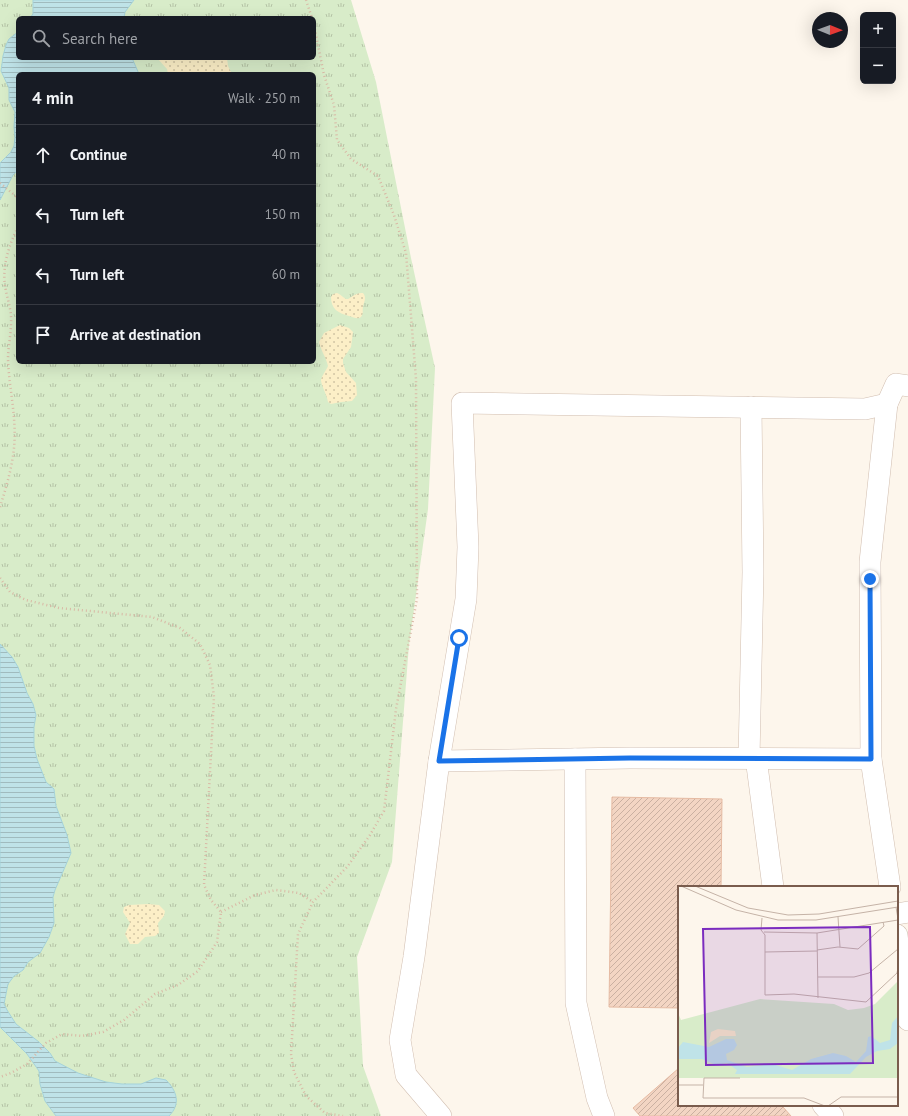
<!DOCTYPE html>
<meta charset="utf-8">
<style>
body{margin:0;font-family:"PT Sans",sans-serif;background:#20242c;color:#f1f3f6}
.controls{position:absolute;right:12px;top:12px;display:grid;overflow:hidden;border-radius:6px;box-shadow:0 4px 16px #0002}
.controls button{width:36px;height:36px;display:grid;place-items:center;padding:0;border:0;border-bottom:1px solid #363941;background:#171b24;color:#f1f3f6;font:20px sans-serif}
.compass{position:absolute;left:812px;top:12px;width:36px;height:36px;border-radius:50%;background:#171b24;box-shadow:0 4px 16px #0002;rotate:91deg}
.stop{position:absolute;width:12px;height:12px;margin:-9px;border:3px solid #1a73e8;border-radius:50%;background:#fff}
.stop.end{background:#1a73e8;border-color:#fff;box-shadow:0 1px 4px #0008}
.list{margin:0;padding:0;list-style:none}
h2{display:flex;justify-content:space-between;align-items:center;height:52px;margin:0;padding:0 16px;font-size:17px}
h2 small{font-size:13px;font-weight:400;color:#9ea1a6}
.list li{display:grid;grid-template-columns:26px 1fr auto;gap:12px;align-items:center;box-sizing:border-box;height:60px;padding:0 16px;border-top:1px solid #363941}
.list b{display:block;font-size:15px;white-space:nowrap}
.list em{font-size:13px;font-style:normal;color:#9ea1a6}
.icon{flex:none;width:22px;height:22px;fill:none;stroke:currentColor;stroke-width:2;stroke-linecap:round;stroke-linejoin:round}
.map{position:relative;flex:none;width:908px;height:1116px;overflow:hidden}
.search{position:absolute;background:#171b24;box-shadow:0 4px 16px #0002;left:16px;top:16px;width:300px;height:44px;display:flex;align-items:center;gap:10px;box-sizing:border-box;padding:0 14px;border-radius:6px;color:#9ea1a6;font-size:15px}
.panel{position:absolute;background:#171b24;box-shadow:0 4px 16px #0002;left:16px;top:72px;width:300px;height:292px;border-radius:6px}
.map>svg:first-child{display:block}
.grass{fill:url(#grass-tufts);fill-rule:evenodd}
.sand{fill:url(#sand-dots)}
.water{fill:url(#water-rules);stroke:#a5d3da}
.building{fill:url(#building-hatch);stroke:#e6bba3}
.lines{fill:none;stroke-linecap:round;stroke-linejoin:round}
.minor-casing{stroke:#d1beb0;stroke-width:22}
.path{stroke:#d9b8a5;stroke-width:2.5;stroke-dasharray:1 3;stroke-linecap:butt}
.minor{stroke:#fff;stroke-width:21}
.route{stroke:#1a73e8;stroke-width:5}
.inset-road{fill:none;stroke:#c5b3a7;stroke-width:1}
.view{fill:#7b2cbf;fill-opacity:0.15;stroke:#7b2cbf;stroke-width:2}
.inset-edge{fill:none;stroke:#7a5c4d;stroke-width:2}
</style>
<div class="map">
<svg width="908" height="1116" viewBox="0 0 908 1116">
<defs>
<pattern id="grass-tufts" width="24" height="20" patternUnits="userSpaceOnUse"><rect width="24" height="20" fill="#d8ecc9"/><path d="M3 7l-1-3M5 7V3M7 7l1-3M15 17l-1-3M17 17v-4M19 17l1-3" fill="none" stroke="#b4c2a5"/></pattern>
<pattern id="sand-dots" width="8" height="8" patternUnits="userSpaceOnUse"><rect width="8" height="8" fill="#fcefc7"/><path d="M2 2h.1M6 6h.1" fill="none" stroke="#d1c5a4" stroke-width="1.8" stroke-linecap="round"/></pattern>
<pattern id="water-rules" width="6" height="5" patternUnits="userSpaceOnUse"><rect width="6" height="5" fill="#bfe3e8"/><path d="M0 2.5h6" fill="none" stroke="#a0bbbe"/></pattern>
<pattern id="building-hatch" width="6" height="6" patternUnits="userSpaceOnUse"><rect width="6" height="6" fill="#f3d5c3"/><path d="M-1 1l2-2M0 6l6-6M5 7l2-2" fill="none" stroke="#cab0a1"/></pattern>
</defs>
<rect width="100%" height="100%" fill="#fdf6ec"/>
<!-- grass -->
<path class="grass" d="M0,0H351L376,82L411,258L435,368L428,509L409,645L392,862L357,957L363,1066L381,1116H0ZM18,18H314V58H18ZM18,74H314V362H18Z"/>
<!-- sand -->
<g class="sand">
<polygon points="157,58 227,58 228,66 232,74 168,74 167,69"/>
<path d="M337,293C340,294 344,298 346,299C350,300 354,292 363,293C367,298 364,301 363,307C362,311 364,313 361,317C357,320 354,317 349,316C338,313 331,309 331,297L333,294Z"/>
<path d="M340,325L349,328L353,332L351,347L343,359V363L346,372L356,383L357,395L352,401L341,402L331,404L328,402C327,395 321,385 321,380C322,375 326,371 328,366C326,357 321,351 319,342L324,333Z"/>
<polygon points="148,904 159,905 165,911 164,916 158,923 159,933 155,936 145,937 138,944 130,944 125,934 130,923 123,912 124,907 129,905"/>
</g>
<!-- water -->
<g class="water">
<polygon points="33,0 134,0 125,12 124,18 30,18 33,14"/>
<polygon points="18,32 18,58 132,58 139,74 18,74 18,170 13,175 0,200 0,163 11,152 14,146 15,137 14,127 15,112 9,100 9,88 1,71 3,56 6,45 9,39"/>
<path d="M0,644L12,657L18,667L27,693L33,704L36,715L34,727V746L37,759L46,782L54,789L56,806L67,835L71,853L55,890L53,897L54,923L49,937L40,953L28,962L23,970L14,976L8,984L4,1004L7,1010L16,1024L39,1042L50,1053L55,1061L78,1073L106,1082L122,1084H141L156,1078L166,1080C177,1091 181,1104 169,1116H56L45,1101L40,1084L39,1071L27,1054L0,1027Z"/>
</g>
<!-- building -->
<g class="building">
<polygon points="612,797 722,799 721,887 679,887 679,1008 609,1007"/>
<polygon points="679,1068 679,1105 779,1105 783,1107 791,1116 640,1116 633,1108"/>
</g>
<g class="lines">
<defs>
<g id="minor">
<polyline points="887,404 870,562 871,759 890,887"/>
<polyline points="749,758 753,572 751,407"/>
<polyline points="756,758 773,887"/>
<polyline points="575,759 576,1003 597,1098 604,1116"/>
<polyline points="439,761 630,758 871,759"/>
<polyline points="897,914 908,912"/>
<polyline points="897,935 908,1020"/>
<polyline points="823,1105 833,1116"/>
<polyline points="441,1116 406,1075 400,1040 414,957 439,761 466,599 468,547 462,403 865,409 887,404 896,384 908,386"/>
</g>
</defs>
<!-- minor casing -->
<use href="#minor" class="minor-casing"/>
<!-- path -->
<g class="path">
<polyline points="306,0 312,18"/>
<polyline points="314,25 324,75 334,105 337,140 351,159 378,176 394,215 406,253 416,379 417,599 396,709 384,811 370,835 347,867 313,902 298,934 291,1054 294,1072 306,1096 325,1113 343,1116"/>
<polyline points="0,183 18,198"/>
<path d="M0,507C6,488 12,468 14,448C17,418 9,389 8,359C8,347 11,335 11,323C12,310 7,299 5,286C2,266 9,245 18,227"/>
<polyline points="0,578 10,592 26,600 59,608 152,617 180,628 200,644 210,665 214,697 204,885 211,900 221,912 217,942 198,971 178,985 155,994 124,1020 103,1032 82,1036 62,1034 46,1043 27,1064 11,1073 0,1077"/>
<polyline points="221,912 255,895 276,890 299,893 313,902"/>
</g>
<!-- minor -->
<use href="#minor" class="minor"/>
</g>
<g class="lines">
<!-- route -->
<polyline class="route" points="459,638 439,761 630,758 871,759 870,579"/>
</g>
<!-- overview -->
<g transform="translate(678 886)">
<rect width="220" height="220" fill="#fdf6ec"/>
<path d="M220,95V192H0V127L3,134L82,113L156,118L170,124L186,122L197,118Z" fill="#d8ecc9"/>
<path d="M40,143L57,145L58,150H42L31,157L33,146Z" fill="#fcefc7"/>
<path d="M220,130V157L212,163L199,165L188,171L172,188H57L59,184L49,177L38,179L24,173H0V162L5,156L31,161L48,153H56L59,159L56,164L48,168L49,174L69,181L94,178L114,184L133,173L155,167L168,170L178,176L188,165L190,151L193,150L202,157L212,154L214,137Z" fill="#bfe3e8"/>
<path class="inset-road" d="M3,0L58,24L100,34H138L220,21M17,0L70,22L110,29L141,28L220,15M218,21L220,33M160,31L162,61M84,32L83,44L87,49V109L116,108L188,116L219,87L220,82M86,46L139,47L220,34M139,47L140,112M139,64L160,61L180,63L206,40L205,36M220,64V79M87,66L139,65M140,91H176L191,87L220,63M0,199H25M25,212H126L147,220M25,212L26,192H62M150,220L163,211H220"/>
<path class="view" d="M192,41L195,177L28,179L25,43Z"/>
<rect width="220" height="220" class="inset-edge"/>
</g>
</svg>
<div class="controls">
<button>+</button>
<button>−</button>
</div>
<svg class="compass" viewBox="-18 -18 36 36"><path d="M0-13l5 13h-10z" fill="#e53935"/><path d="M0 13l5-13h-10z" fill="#9ea1a6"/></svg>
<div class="stop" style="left:459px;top:638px"></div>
<div class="stop end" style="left:870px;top:579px"></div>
<div class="search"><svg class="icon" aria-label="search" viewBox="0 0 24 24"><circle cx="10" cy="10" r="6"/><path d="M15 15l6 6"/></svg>Search here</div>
<section class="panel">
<h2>4 min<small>Walk · 250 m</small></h2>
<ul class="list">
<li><svg class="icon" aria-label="ahead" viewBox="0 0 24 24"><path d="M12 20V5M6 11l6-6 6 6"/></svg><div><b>Continue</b></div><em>40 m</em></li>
<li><svg class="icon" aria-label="left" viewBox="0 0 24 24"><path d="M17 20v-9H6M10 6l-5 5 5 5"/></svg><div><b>Turn left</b></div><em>150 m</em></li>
<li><svg class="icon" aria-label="left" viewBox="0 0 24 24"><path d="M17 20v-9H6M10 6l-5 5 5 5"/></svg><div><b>Turn left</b></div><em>60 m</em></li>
<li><svg class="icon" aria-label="arrive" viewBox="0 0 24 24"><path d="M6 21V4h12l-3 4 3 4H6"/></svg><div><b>Arrive at destination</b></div></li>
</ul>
</section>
</div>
